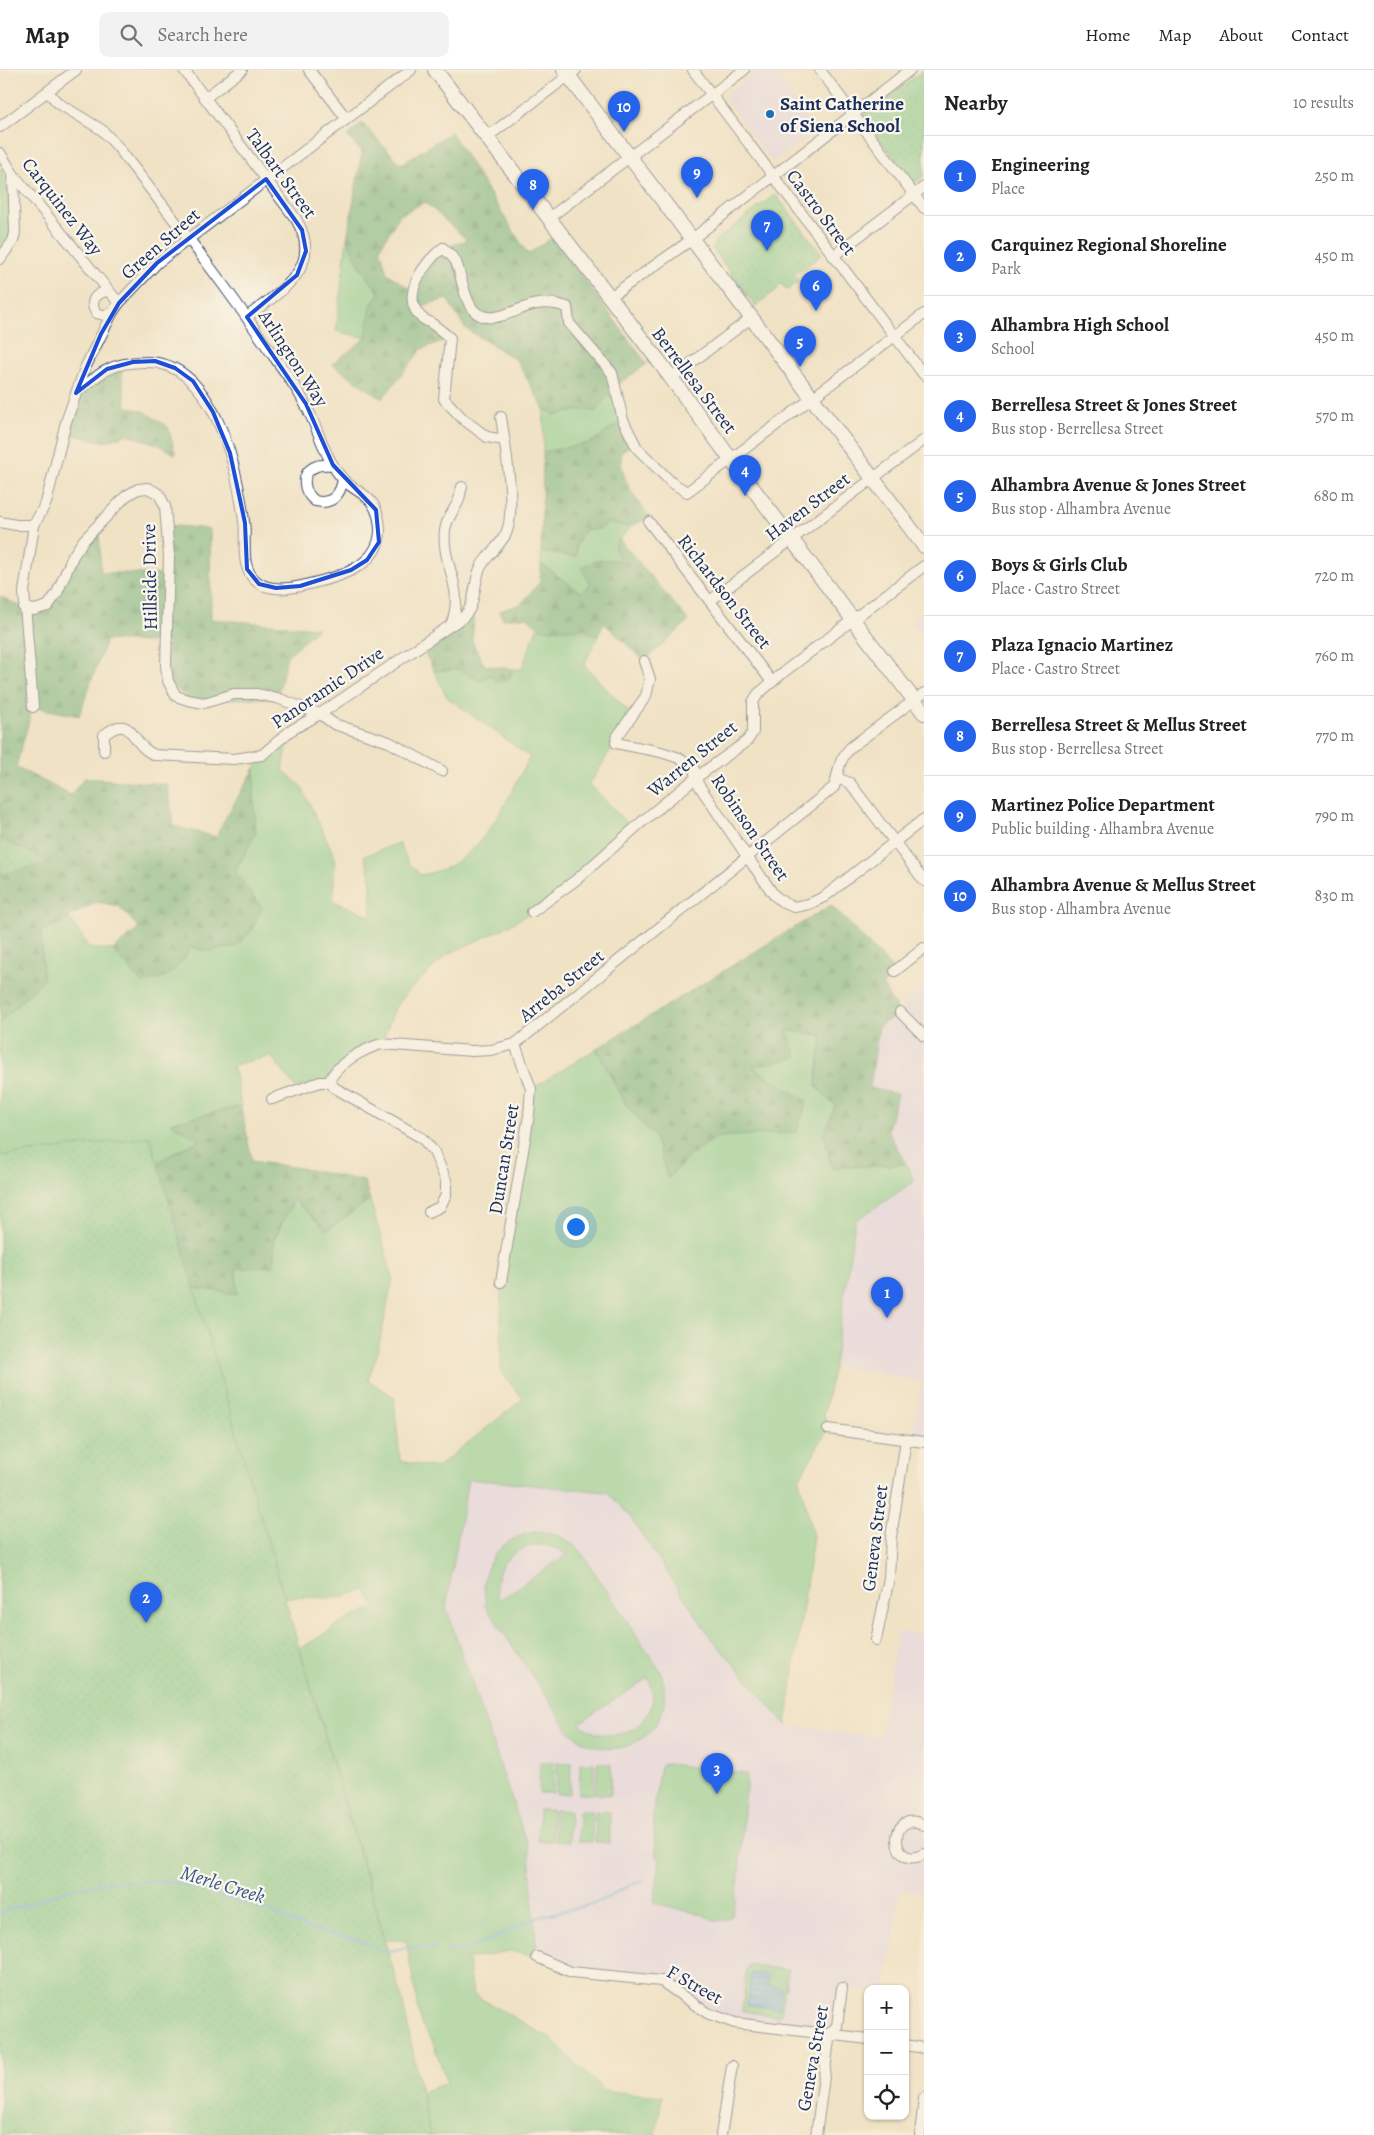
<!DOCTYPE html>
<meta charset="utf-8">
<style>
body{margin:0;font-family:Alegreya,serif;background:#f2f2f2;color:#222}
.controls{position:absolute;right:15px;bottom:15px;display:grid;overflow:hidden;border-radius:10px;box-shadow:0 1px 4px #0004}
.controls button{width:45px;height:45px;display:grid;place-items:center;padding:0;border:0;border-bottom:1px solid #e0e0e0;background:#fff;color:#222;font:25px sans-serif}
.you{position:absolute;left:575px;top:1156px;width:18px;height:18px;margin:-12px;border:4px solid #fff;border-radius:50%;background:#1a73e8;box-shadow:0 0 0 8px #1a73e833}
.badge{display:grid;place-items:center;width:32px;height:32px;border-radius:50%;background:#2563eb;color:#fff;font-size:16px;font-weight:700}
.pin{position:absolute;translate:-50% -41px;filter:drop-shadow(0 1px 2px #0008)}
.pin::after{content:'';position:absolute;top:26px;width:18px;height:15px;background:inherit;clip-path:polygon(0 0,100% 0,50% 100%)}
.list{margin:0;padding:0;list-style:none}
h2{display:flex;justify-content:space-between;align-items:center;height:65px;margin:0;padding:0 20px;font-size:21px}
h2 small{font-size:16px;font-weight:400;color:#767676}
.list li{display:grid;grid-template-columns:32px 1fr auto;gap:15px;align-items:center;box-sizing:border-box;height:80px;padding:0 20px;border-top:1px solid #e0e0e0}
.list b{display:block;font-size:19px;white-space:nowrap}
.list p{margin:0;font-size:16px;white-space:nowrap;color:#767676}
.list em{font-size:16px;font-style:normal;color:#767676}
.icon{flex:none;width:28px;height:28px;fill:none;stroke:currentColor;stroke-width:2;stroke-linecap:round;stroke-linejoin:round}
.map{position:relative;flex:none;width:924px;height:2065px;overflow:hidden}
header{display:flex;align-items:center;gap:30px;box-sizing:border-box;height:70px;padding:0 25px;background:#fff;border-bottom:1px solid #e0e0e0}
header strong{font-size:24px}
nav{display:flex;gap:28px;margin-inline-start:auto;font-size:18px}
.search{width:350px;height:45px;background:#f2f2f2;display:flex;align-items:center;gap:12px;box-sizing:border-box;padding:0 18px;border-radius:10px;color:#767676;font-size:19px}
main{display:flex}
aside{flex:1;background:#fff}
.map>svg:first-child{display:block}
.built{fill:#e1d4f3}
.grass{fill:#7dce8f;stroke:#4c7e76;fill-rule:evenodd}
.forest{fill:url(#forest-firs);stroke:#40706c;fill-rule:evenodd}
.park{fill:url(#park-dots);stroke:#4c7e76}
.water{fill:url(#water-rules);stroke:#4470a0}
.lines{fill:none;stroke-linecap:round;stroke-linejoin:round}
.stream{stroke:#6cb1e2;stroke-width:2.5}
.street-casing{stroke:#3b4a6d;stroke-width:12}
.secondary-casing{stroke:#3b4a6d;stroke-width:16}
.street{stroke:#fff;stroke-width:10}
.secondary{stroke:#fff;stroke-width:14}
.marked{fill:none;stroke:#1d4ed8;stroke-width:4;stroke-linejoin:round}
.poi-dot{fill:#1f6fb2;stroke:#fbf7ec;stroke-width:2}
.labels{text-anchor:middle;stroke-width:4.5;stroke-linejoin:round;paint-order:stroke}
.poi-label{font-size:19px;font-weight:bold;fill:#1b2f5e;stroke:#fbf7ec;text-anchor:start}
.street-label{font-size:19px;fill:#1b2f5e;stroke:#fbf7ec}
.water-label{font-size:20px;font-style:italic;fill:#335686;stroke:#fbf7ec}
</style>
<header>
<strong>Map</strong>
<div class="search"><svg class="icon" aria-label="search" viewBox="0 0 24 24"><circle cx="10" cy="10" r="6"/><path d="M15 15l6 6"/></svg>Search here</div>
<nav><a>Home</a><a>Map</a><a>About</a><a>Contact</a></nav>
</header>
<main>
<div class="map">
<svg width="924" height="2065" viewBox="0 0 924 2065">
<defs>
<pattern id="forest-firs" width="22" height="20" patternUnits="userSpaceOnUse" patternTransform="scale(1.25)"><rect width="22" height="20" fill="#66b17a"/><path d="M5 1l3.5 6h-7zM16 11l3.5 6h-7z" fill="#539067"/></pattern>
<pattern id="park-dots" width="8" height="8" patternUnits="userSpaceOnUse" patternTransform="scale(1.25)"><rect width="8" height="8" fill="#7dce8f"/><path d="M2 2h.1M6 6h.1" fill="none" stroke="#6bb17e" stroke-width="1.8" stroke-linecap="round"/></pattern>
<pattern id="water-rules" width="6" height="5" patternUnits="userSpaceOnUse" patternTransform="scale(1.25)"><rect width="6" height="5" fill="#6cb1e2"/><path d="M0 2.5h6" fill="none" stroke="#5890ba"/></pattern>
</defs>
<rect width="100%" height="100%" fill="#fbf7ec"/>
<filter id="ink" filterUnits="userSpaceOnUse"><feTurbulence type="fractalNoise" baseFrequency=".02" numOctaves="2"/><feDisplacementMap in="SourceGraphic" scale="10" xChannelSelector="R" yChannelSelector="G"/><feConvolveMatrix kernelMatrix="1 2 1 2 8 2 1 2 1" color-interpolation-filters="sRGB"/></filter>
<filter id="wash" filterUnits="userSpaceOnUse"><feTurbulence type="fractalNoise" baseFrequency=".0096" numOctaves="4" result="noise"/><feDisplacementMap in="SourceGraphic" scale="20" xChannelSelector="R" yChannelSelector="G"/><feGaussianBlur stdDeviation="1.12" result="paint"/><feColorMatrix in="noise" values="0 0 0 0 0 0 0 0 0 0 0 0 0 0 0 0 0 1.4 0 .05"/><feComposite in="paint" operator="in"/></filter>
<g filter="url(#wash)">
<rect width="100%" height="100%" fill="#f0e2c4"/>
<!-- built -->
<g class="built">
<polygon points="759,0 772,0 815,61 772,92 724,26"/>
<polygon points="924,543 924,563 921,565 910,552"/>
<polygon points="924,915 924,1372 912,1371 921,1311 834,1295 855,1151 915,1111 888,1061 897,1024 870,1018 879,956 900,942 910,926"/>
<polygon points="468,1408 607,1422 629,1445 709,1565 786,1655 880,1668 898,1561 924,1565 924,1822 900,1820 886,1919 868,1919 868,1921 842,1918 830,1963 717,1948 661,1911 571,1902 537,1887 529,1779 446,1537"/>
</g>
<!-- grass -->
<g class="grass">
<path d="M0,97C8,113 16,149 9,166C7,170 3,175 0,179Z"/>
<polygon points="347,168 361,199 379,222 371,236 367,268 336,261"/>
<polygon points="607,326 619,332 623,350 590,373 543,382 544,339 556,345 580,340 596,341"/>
<polygon points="609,453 630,457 614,477 620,490 598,490 591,515 580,522 541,494 541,482 576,487 576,477 584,460 599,459"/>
<path d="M537,558C559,560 578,558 598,566L584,595L632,645L590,714L633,760L532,842L505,858L448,884L406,923L396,936L381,974L368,978L329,1012L297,1020L271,986L233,995L241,1036L170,1053L200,1070L157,1091L150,1067L0,1086V952L43,910L41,862L70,848L89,878L113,880L142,913L184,890L190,876L205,881L235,802L256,762L254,735L255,698L262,685L290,661L283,700L301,716L335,787L333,831L371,846V808L364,786L399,773L409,794L421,805C481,796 504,735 530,687L447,627L434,601L458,599L480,611L490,605L498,612L509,609L513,599H522Z"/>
<polygon points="786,960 822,965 816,1017 835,1036 824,1064 832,1098 906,1094 915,1111 855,1151 834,1295 824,1345 828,1359 799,1409 813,1467 786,1655 709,1565 629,1445 607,1422 468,1409 446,1537 529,1780 537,1887 509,1881 468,1889 473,1924 550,1968 604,2021 662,2026 656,2065 430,2065 421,2022 447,2013 433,1972 421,1954 406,1871 385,1869 300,1579 346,1550 375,1537 366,1520 337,1528 284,1527 194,1217 237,1224 236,1199 274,1169 294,1130 327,1160 370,1130 393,1208 377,1285 368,1310 394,1327 400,1391 436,1398 523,1329 501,1302 501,1212 531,1019 596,979 627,1036 655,1067 668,1109 688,1087 717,1067 797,1062 751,996"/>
<path d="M536,1462C553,1462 566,1468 579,1479L661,1602C680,1662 616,1703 570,1662L484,1534L486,1532C477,1496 500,1467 536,1462ZM544,1475L558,1479L567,1485L499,1530C488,1499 514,1474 544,1475ZM648,1608C669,1650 613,1684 579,1653Z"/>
<polygon points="540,1692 554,1692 553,1723 539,1723"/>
<polygon points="557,1692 571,1693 570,1724 556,1724"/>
<polygon points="580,1693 594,1693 594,1724 579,1724"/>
<polygon points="597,1693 611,1694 611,1725 596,1724"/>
<polygon points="667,1694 747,1704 738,1816 732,1846 725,1850 717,1851 700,1844 654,1833 660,1791 656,1786 653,1744 659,1700 661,1695"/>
<polygon points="539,1740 553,1740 552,1771 538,1771"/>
<polygon points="555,1740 570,1741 569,1772 555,1771"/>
<polygon points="579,1741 593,1741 592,1772 578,1772"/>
<polygon points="596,1741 610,1742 610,1773 595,1772"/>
<polygon points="749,1895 788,1900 781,1944 778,1946 742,1941 746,1903"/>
</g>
<!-- forest -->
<g class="forest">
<path d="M362,53L401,94L451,62L528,184L553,167L647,294L615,316L619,332L607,326L596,341L580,340L555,345L544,339L516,290L465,258L447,229L415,238L450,268L422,279L382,329L332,294L366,268L371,236L379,223L361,199L347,168L362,82L347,66ZM425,132L467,170L443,178L412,220L387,203L380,178L400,145Z"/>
<polygon points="121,295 126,337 144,341 168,357 176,385 159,375 127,364 106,372 63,363 76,323"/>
<path d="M623,350L631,375L621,382C620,408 634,428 650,447L630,457L609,453L599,459L584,460L576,477V487L541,482L543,382L590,373Z"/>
<path d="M99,455L101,502L168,505L167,455L210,459L211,549L318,558L287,586L277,628L188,630L168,611L167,573L106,570L79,646L33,637L16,697L71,725L84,708L167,714L174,756L217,767L219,759L255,698L254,735L256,762L235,802L262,838L251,861L236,877L205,881L190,877C179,901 167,908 142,913L113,880L139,858L119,836L97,832L41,862L43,910L0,952V526L24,538L42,539L73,486Z"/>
<path d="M619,469L689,551L644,591L604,553L598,566C592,563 586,560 579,559C556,558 545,566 527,547L503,549L499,541L521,534L540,512L541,494L580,522L591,515L581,497L598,490H620L614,477Z"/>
<polygon points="474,548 472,571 484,595 513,599 509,609 498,612 490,605 480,611 458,599 434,601 421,575 464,549"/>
<polygon points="831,835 895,901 883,915 891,931 900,942 879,956 870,1018 897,1024 888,1061 906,1094 832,1098 824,1064 835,1036 816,1017 822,965 787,960 797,987 752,997 807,1031 797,1062 717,1067 688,1087 668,1109 655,1067 627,1036 596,979"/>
<polygon points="241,1036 252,1091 300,1098 364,1111 370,1130 327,1160 294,1130 274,1169 274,1196 236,1199 237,1224 171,1215 0,1167 135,1105 199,1070 170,1053"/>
</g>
<!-- park -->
<g class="park">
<polygon points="924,0 924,106 918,111 910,110 862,46"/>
<polygon points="775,124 822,184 799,202 798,200 794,203 798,212 788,220 780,214 777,217 778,219 755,236 712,178 715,176 713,173"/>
<polygon points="0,768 49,792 0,805"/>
<polygon points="150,1067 403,1933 430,2065 0,2065 0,1086"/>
</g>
<!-- water -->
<polygon class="water" points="751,1903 769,1905 767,1916 782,1918 779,1939 747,1935"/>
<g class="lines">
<!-- stream -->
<g class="stream">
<polyline points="0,1843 71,1819 112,1811 174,1812 257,1837 307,1858 365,1872 385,1882 407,1877 436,1878"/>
<path d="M446,1880C472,1885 507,1860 531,1850C554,1841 579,1840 602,1830C616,1824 628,1814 643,1811"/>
</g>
</g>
</g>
<g filter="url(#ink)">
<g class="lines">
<defs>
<g id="street">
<path d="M184,0L296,149C325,198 281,220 247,247"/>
<polyline points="309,0 346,48"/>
<polyline points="693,0 924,305"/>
<polyline points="820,0 924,138"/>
<path d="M48,22L58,33L102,60L117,76C167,141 219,206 265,274C281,297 299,319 310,344C320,365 327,392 343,409C351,419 365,422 373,434C378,442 380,452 380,461C379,494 343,506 317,512C299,517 271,524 256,511C239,497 247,470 244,451C237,398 214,290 145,292C133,292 118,294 107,300C96,305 86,316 76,323"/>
<polyline points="205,28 242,0"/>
<polyline points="0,57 76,0"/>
<polyline points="487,67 576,0"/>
<polyline points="0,83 13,104 119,233"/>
<polyline points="549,148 744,0"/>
<polyline points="833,186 924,117"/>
<polyline points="0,189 13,171 15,163 13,104"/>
<path d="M107,221C95,224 89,231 96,243L104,245L112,243"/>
<polyline points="610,227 691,170 910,0"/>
<polyline points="671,308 751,248"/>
<path d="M504,370L487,367L463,349L444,329L450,268C444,263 438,258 431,253C428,251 424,250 421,247C399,227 425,191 443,178C447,182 454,187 456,192C466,217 464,258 504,245C528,237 540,228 567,237L569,253L612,303L623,350L637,378L671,412L687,422L924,244"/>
<path d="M333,395C328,395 322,394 317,396C299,402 303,422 315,431C332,435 340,425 343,410"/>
<polyline points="0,452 16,455 34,455"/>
<polyline points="649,452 772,612"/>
<polyline points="711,530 924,370"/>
<polyline points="24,538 34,540 48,536 57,523 73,486 83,471 126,426 138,419 148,418 159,424 165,436 169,487 166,596 168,611 176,626 188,630 204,633 234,624 256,624 277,628 320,644 334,654 389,672 442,701"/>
<path d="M451,555C478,542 471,526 479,501C484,486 502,476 507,461C516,437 505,374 501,347"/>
<polyline points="644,591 650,609 646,626 617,667 616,673 661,682 679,688 694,699 698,714 748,788 774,825 784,833 794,837 809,834 824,827 924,749"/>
<polyline points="33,637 24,522 34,455 46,433 66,352 85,298 112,243 119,233 157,193 411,0"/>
<path d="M104,681V665C134,641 130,676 155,685L234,689L262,685L290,661L320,644L451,555C466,516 441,496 445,460C447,448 453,442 458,432C460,428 460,422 462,417"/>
<polyline points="837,708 850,713 924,811"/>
<polyline points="532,842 576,810 644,750 697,707 747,671 753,662 753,632 758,624 785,601 924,496"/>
<polyline points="895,901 924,878"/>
<polyline points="900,942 924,966"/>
<polyline points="272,1029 320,1012 329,1012"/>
<path d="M429,1142L440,1137L446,1125V1110L434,1082L422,1068L335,1018L329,1012C336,994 362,980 381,974L472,981L491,980L515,974L834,717C840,699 837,692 851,677L924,623"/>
<polyline points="501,1212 529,1045 531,1019 515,974"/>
<polyline points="828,1359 924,1372"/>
<polyline points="876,1570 889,1508 891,1467 906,1370"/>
<path d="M924,1755C888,1736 888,1803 924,1784"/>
<polyline points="537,1887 571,1902 661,1911 707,1943 735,1953 868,1969"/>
<polyline points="905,1975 924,1978"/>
<polyline points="721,2065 732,1996"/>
<polyline points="816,2065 830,1963 837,1956 842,1918"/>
<polyline points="920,2065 924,2028"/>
</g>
<g id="secondary">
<polyline points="435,0 658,290 735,395 924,643"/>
<polyline points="564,0 924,476"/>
</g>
</defs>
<!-- street casing -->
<use href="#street" class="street-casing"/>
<!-- secondary casing -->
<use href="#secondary" class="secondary-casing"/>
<!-- street -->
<use href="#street" class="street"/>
<!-- secondary -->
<use href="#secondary" class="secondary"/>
</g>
</g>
<!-- marked area -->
<path d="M0 0H924V2065H0ZM266,109L302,160L306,181L297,205L247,247L306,334L333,395L376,440L379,472L367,490L351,500L300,516L276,518L259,514L247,499L245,453L230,383L213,342L193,311L175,298L155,291L133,292L107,299L76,323L101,264L119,233L157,193Z" fill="#f0e2c4" fill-opacity=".55" fill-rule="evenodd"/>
<path class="marked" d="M266,109L302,160L306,181L297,205L247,247L306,334L333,395L376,440L379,472L367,490L351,500L300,516L276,518L259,514L247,499L245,453L230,383L213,342L193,311L175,298L155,291L133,292L107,299L76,323L101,264L119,233L157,193Z"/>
<!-- markers -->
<circle class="poi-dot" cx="770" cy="44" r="5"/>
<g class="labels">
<!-- poi labels -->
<g class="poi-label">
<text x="780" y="40">Saint Catherine<tspan x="780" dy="22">of Siena School</tspan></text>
</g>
<!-- street labels -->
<g class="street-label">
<text transform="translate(282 103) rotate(54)" y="7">Talbart Street</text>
<text transform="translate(63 136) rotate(52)" y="7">Carquinez Way</text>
<text transform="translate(822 142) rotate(53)" y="7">Castro Street</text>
<text transform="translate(160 173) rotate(-41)" y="7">Green Street</text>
<text transform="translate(294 288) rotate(57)" y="7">Arlington Way</text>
<text transform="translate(695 310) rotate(53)" y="7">Berrellesa Street</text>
<text transform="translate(807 436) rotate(-37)" y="7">Haven Street</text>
<text transform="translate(149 507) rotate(-91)" y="7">Hillside Drive</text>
<text transform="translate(725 521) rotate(52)" y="7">Richardson Street</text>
<text transform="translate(327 617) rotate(-34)" y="7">Panoramic Drive</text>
<text transform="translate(692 688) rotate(-39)" y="7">Warren Street</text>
<text transform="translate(751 757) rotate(56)" y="7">Robinson Street</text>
<text transform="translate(561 915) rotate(-39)" y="7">Arreba Street</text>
<text transform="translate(503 1089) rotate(-81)" y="7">Duncan Street</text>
<text transform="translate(874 1468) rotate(-83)" y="7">Geneva Street</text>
<text transform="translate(695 1914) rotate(29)" y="7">F Street</text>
<text transform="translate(812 1988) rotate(-80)" y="7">Geneva Street</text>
</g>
<!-- water labels -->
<g class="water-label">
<text transform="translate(223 1814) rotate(17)" y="7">Merle Creek</text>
</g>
</g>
</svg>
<div class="controls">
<button>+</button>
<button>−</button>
<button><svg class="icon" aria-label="locate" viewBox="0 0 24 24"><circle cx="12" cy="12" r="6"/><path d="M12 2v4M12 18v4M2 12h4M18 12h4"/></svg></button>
</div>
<div class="you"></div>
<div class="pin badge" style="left:887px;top:1248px">1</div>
<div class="pin badge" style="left:146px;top:1553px">2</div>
<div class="pin badge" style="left:717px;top:1724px">3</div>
<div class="pin badge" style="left:745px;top:426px">4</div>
<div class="pin badge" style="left:800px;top:297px">5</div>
<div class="pin badge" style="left:816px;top:241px">6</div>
<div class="pin badge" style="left:767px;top:181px">7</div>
<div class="pin badge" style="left:533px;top:140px">8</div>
<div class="pin badge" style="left:697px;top:128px">9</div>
<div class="pin badge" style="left:624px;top:62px">10</div>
</div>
<aside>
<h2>Nearby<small>10 results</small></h2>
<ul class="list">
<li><span class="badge">1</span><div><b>Engineering</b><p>Place</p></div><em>250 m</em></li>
<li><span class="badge">2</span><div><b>Carquinez Regional Shoreline</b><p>Park</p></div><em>450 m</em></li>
<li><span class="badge">3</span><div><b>Alhambra High School</b><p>School</p></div><em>450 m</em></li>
<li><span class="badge">4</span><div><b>Berrellesa Street &amp; Jones Street</b><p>Bus stop · Berrellesa Street</p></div><em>570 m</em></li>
<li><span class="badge">5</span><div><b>Alhambra Avenue &amp; Jones Street</b><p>Bus stop · Alhambra Avenue</p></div><em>680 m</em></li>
<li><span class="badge">6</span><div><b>Boys &amp; Girls Club</b><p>Place · Castro Street</p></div><em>720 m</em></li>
<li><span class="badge">7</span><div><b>Plaza Ignacio Martinez</b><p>Place · Castro Street</p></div><em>760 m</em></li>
<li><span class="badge">8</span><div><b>Berrellesa Street &amp; Mellus Street</b><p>Bus stop · Berrellesa Street</p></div><em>770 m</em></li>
<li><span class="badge">9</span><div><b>Martinez Police Department</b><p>Public building · Alhambra Avenue</p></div><em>790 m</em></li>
<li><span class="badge">10</span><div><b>Alhambra Avenue &amp; Mellus Street</b><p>Bus stop · Alhambra Avenue</p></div><em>830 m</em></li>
</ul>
</aside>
</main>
